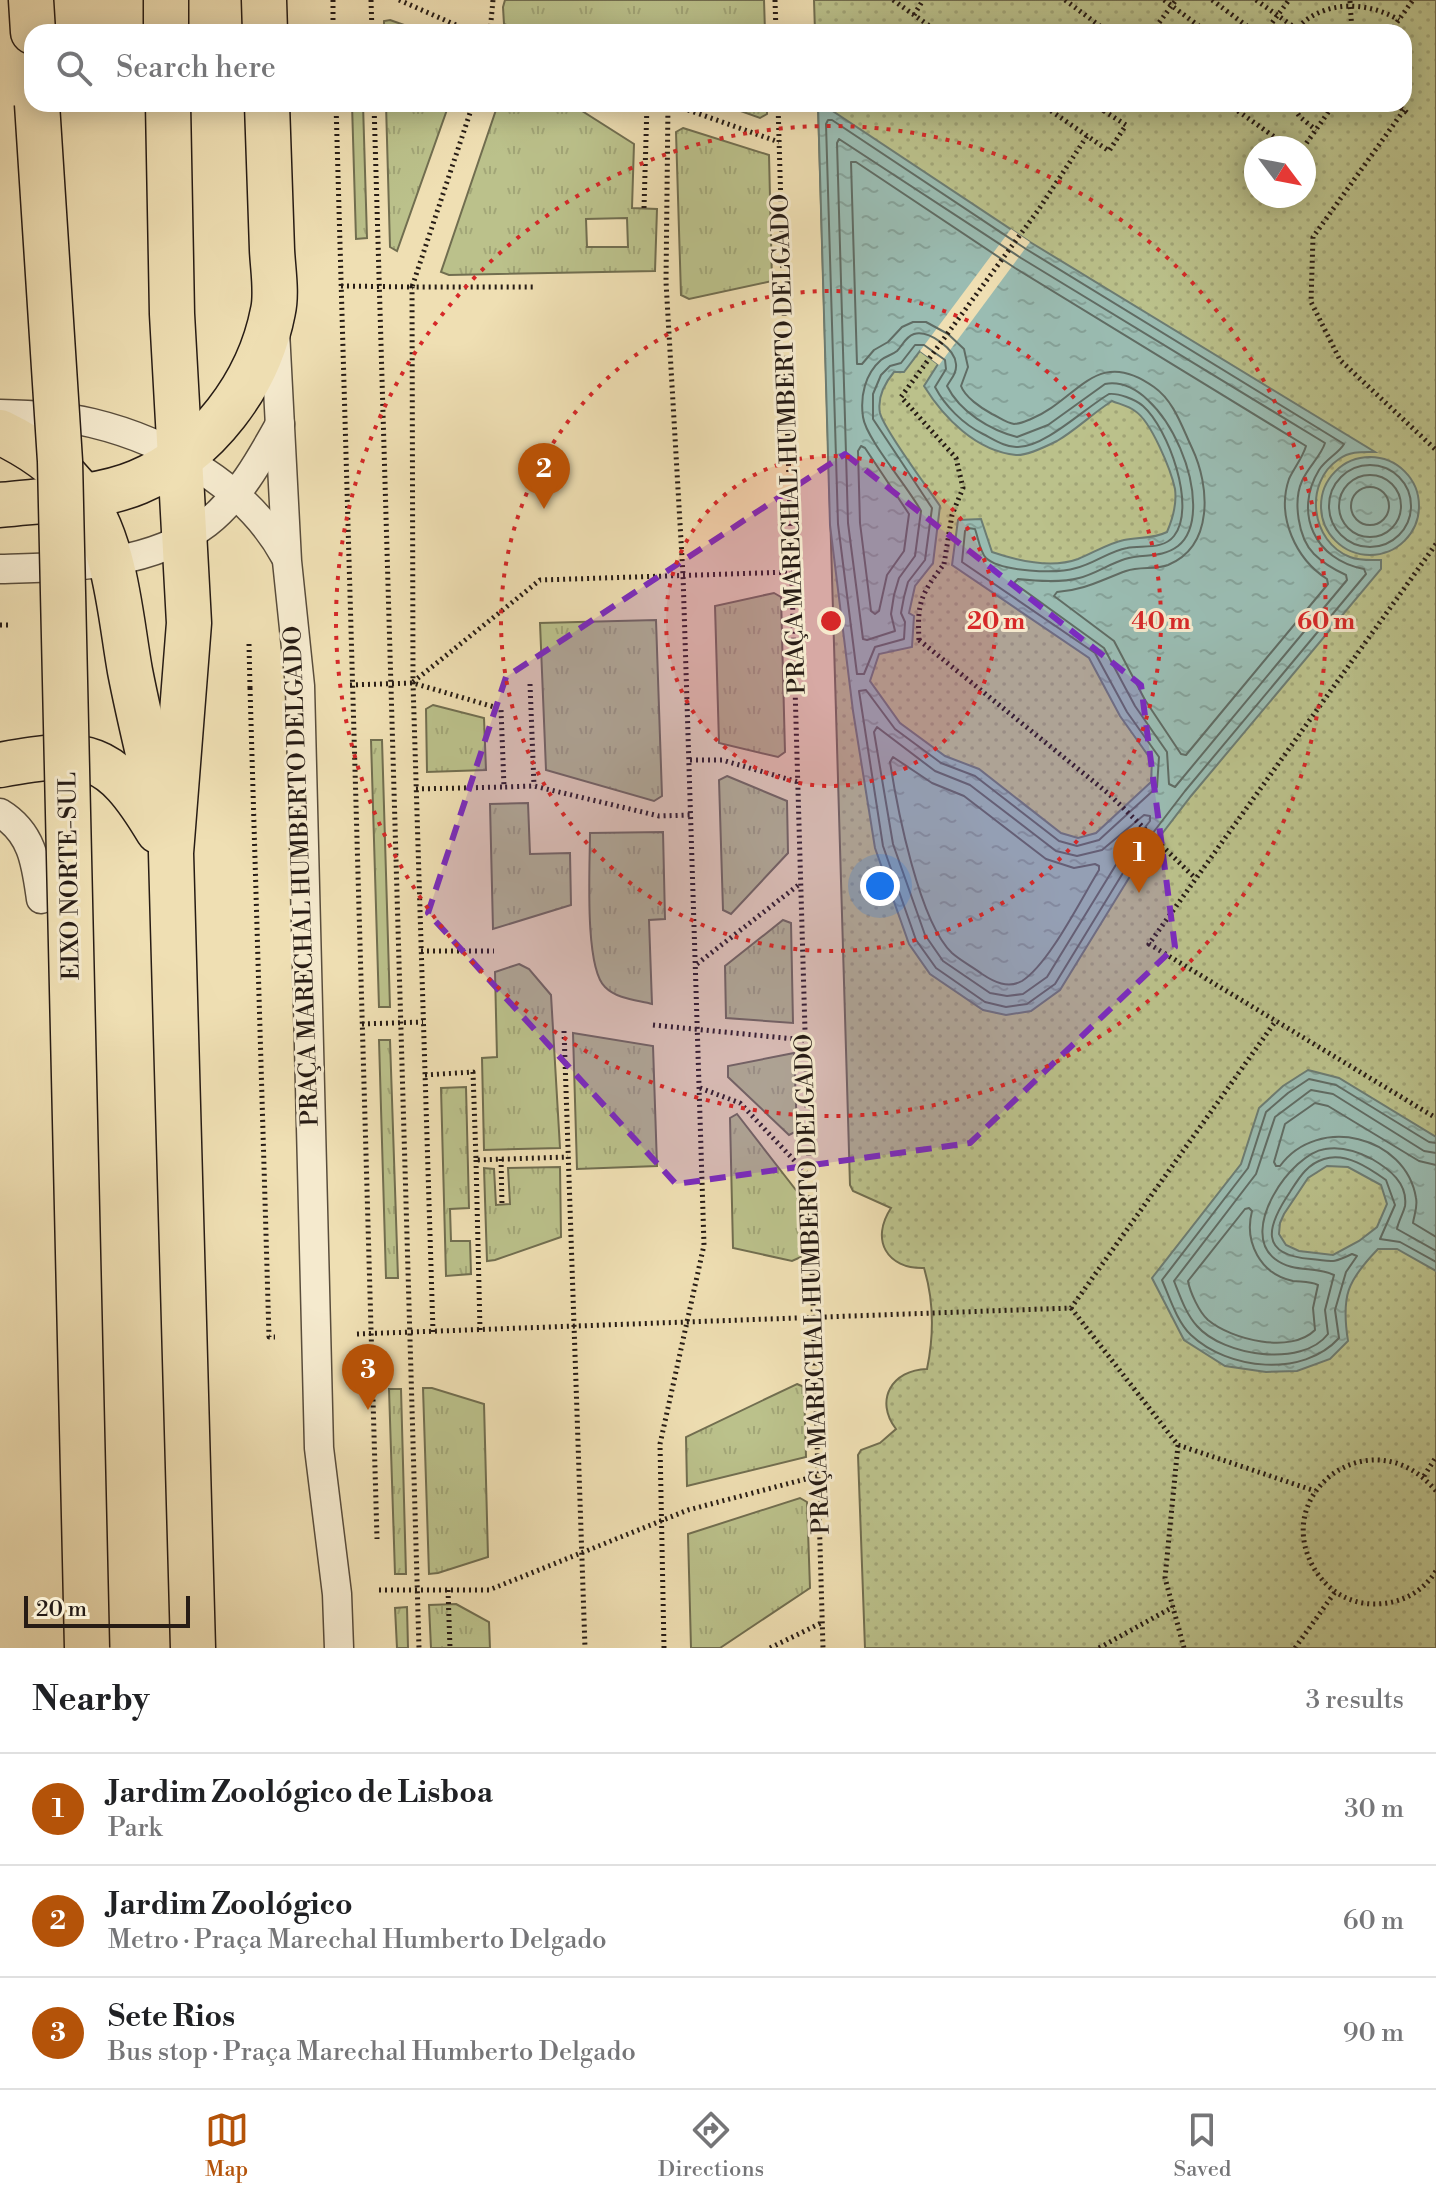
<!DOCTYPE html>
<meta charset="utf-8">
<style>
body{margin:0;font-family:"Libre Bodoni",serif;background:#f6f6f6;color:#202124}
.compass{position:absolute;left:1244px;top:136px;width:72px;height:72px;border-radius:50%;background:#fff;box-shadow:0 4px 20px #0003;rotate:122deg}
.scale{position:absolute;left:24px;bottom:20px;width:166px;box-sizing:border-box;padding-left:8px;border:4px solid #271c15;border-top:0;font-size:22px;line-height:28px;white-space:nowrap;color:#271c15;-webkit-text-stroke:6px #f5eace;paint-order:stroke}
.you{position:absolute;left:880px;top:886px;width:28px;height:28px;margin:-20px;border:6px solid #fff;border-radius:50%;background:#1a73e8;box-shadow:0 0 0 12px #1a73e833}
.badge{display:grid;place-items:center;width:52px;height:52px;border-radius:50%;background:#b45309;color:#fff;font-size:26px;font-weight:700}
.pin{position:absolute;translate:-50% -66px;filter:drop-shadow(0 2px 4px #0008)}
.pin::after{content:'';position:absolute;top:42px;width:28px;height:24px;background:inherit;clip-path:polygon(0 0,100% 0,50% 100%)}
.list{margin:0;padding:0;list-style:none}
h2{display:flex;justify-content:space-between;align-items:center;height:104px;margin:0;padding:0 32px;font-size:34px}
h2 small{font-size:26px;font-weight:400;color:#757577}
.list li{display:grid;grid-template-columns:52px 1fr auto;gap:24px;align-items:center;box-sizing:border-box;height:112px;padding:0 32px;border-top:2px solid #e0e0e0}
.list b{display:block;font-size:30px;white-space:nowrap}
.list p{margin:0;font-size:26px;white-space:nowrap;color:#757577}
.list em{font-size:26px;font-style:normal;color:#757577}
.icon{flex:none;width:44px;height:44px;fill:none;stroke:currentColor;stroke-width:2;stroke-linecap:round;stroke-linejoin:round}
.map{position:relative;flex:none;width:1436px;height:1648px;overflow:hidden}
.search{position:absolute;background:#fff;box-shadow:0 4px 20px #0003;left:24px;right:24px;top:24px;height:88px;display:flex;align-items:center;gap:20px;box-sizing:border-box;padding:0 28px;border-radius:24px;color:#757577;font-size:30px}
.sheet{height:440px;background:#fff}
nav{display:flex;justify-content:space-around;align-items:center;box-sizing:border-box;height:112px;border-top:2px solid #e0e0e0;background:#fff;font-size:22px;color:#757577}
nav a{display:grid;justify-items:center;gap:4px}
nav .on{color:#b45309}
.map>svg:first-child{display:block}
.grass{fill:url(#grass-tufts);stroke:#716e50;stroke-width:2;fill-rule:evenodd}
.park{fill:url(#park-dots);stroke:#716e50;stroke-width:2;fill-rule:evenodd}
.water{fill:url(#water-ripples);stroke:#6c7c73;stroke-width:2;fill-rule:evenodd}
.pier{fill:#efdfb3}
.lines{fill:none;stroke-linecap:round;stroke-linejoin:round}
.shore{stroke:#606c64;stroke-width:2}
.lane-casing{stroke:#594d3c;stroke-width:31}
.primary-casing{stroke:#271c15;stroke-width:47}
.highway-casing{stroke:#271c15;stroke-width:47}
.path{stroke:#271c15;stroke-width:5;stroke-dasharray:2 4;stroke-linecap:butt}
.lane{stroke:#f5eace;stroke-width:28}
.primary{stroke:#efdfb3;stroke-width:44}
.highway{stroke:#efdfb3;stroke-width:44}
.highway-bridge-casing{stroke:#271c15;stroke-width:47;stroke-linecap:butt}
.path-bridge{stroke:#271c15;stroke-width:5;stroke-dasharray:2 4;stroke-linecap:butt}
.highway-bridge{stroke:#efdfb3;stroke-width:44}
.marked{fill:#7b2cbf;fill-opacity:0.2;stroke:#7b2cbf;stroke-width:6;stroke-dasharray:16 10;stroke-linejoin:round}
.ring{fill:none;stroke:#d62828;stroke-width:4;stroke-dasharray:4 8}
.labels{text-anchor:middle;stroke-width:6;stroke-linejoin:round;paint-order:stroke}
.street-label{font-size:24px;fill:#271c15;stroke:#f5eace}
.centre{fill:#d62828;stroke:#f5eace;stroke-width:4}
.ring-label{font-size:24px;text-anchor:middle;font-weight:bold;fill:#d62828;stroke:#f5eace;stroke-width:6;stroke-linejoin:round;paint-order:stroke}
</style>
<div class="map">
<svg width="1436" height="1648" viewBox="0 0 1436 1648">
<defs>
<pattern id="grass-tufts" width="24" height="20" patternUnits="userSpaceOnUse" patternTransform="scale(2)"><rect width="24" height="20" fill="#bbc18b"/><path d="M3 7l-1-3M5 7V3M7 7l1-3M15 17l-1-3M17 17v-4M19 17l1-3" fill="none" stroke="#a1a577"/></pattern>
<pattern id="park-dots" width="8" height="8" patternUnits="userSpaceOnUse" patternTransform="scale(2)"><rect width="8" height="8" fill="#bbc18b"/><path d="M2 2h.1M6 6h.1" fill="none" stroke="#a1a577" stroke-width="1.8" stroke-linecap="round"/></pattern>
<pattern id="water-ripples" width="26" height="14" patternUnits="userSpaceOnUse" patternTransform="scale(2)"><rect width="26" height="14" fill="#9abcb2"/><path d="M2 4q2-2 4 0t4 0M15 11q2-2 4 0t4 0" fill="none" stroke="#85a198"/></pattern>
</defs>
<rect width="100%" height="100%" fill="#efdfb3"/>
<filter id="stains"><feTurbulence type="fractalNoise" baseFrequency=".0025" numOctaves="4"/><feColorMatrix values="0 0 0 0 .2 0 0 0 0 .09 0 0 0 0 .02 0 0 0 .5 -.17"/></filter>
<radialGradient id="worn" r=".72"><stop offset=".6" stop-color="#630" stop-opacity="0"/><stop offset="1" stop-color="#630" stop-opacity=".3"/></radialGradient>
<!-- grass -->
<g class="grass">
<polygon points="505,0 764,0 765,32 525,32 504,24 503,7"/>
<polygon points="390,20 424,32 384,32 384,21"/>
<polygon points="352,104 363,104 367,238 356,239"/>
<polygon points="386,104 449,104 397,251 390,247"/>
<path d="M498,104H571L634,144L632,208L657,209L655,271L449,275L441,272ZM627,218L628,247H587L586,219Z"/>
<polygon points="721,104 767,104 767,114 760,118"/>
<polygon points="683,128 769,155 772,281 689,299 681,295 676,132"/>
<polygon points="774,593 781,597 785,752 778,757 719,743 715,606"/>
<polygon points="656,620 662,796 654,801 546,770 540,623"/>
<polygon points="433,705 484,718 486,770 427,772 426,709"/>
<polygon points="371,740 382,740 390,1007 379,1007"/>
<polygon points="727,776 787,801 788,853 731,914 723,910 719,780"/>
<polygon points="528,803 530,854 570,853 571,905 493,929 490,804"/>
<path d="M663,832L665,919L649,920L652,1004C636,1000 617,999 605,987C584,967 590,865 590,833Z"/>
<polygon points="783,920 791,923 793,1023 726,1018 725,966"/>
<polygon points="519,964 529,969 551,995 560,1148 484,1150 482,1058 497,1057 495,972"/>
<polygon points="573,1033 653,1046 657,1166 577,1169"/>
<polygon points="379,1040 390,1040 398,1278 386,1278"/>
<polygon points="794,1053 797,1131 789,1135 728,1077 728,1066"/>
<polygon points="466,1087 469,1208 450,1209 451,1241 470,1241 471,1274 446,1276 441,1088"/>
<polygon points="737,1114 799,1194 801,1257 792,1261 733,1248 730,1118"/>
<polygon points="560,1167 561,1237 495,1260 487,1261 484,1168 494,1169 496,1205 510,1204 508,1168"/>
<polygon points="797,1384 804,1387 806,1457 687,1486 686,1437"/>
<polygon points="423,1388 432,1388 484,1404 488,1557 438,1573 429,1574"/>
<polygon points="389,1389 401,1389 406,1574 395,1574"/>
<polygon points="800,1498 807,1502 810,1588 720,1648 691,1648 688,1534"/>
<polygon points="456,1604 489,1622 490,1648 431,1648 429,1605"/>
<polygon points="407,1607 408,1648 397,1648 395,1608"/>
</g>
<!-- park -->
<path class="park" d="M814,0H1436V1648H865L858,1455L861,1450L880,1443L896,1429C874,1400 892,1370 927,1369C934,1335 934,1301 924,1268C887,1269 870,1240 891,1208L853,1191L850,1185L818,104H1404V32H815ZM1256,148H1304V196H1256Z"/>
<!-- water -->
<g class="water">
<path d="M818,104H822L1030,242L1375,452C1362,452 1350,451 1339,459C1303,483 1311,542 1350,557C1360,561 1371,560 1381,560V569L1191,796L1132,873L1060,990L1031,1011L1006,1015L983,1010L930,974L909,944L875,848L853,711L830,525ZM920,351L938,364L924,386C944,418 976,451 1016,455C1026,456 1047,446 1057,441C1076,430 1093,413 1112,401C1119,404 1129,406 1135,411C1151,421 1171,470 1175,489C1177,504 1173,518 1167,532C1153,539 1140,537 1124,540C1109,543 1093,553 1078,559C1051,569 1018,561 992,552L981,519L958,520L952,565L1089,658L1120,716L1152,761L1151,782L1096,833L1078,838L1061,833L979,769L945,756L900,723L870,681L879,654L912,647L914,616L909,613L915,586L933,563L940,506C928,488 884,430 880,413C877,397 884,384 894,372H904Z"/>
<circle cx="1370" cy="506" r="49"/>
<path d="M1308,1070L1339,1078L1436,1137V1271L1397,1249H1378C1347,1281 1341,1296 1348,1341L1330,1359L1297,1371L1266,1372L1225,1366L1184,1340L1152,1278L1241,1164L1259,1108L1283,1086ZM1327,1166L1348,1167L1381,1185L1387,1204L1377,1227L1359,1241L1333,1255L1299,1251L1286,1245L1279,1234L1280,1223L1284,1214L1308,1178Z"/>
</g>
<!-- pier -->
<polygon class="pier" points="1011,229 1030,242 939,365 920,351"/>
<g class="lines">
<!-- shore -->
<g class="shore">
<path d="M828,120H832L1026,249L1344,444C1339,453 1326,459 1319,470C1293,513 1315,560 1364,569L1366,574L1185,791L1126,868L1055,984L1027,1004L1006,1007L985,1002L936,968L916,940L883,846L859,691L866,690L895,729L941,763L975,776L1059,841L1077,846L1099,840L1157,787L1159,757L1127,712L1095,653L962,562L965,531L968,528L975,529C978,537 980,552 986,558C1001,572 1057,574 1076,568C1094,564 1109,551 1127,548C1142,545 1163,550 1174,536C1197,507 1168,428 1143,406C1135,399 1118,393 1109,394C1085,408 1045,447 1018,447C1006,448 993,439 983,434C963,424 945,406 935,387L946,369L945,360L924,345H915L901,363L890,366L881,375L873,394V419L932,508L925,560L908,582L904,597L901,613L905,622L904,639L875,647L864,674H857L838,524L826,124Z"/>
<path d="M839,139L1021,258L1325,443C1321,456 1308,467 1302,481C1293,501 1298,538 1314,554C1323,563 1335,570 1346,575L1347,580L1175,787L1169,784L1167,752L1135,706L1104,648L1014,583L1018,579C1037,581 1060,583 1079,578C1095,574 1109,564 1125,559C1143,553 1161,559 1178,546C1221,512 1165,373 1105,384L1048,425L1017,437C990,430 960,412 947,386C951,379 957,373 956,364C955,349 929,330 914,334C905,337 903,345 897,351C892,355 886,356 881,360C865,374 860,396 863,417C866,439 909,488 921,511L915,556L899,578L894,595L891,614L895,631L867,640L863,639L848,523L837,143Z"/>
<path d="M851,162H856L1015,268L1306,446C1303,457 1294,468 1289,479C1276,517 1296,559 1327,579L1328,584L1186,755L1181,754L1145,700L1114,641L1054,596L1057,592C1085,590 1101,580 1126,571C1140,566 1155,570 1168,565C1214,546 1210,486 1192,448C1182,427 1174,401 1154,387C1096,345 1078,400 1031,419C1026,421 1020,424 1014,424C1006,423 999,417 992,414C981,408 965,397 961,386L968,367L964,349L948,334L926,322H913L902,327L888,342L874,350L862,364H857Z"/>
<polygon points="861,446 865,448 909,514 904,551 887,575 879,611 875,614 871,611 860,523 858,451"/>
<circle cx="1370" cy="506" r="41"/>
<circle cx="1370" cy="506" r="31"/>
<circle cx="1370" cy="506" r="19"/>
<polygon points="877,727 935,771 970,785 1056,851 1077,856 1102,850 1144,815 1150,816 1150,821 1117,863 1047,977 1023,994 1007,996 990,993 943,961 925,935 893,844 874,732"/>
<path d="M893,757L932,783L964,796L1046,859L1074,868L1095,864L1099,866V870C1081,899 1049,964 1022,981C1008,989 994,982 982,974C973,967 961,961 952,953C919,922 897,807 890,762Z"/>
<path d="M1436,1143L1429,1142L1336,1085L1309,1079L1288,1093L1266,1112L1248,1168L1162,1280C1169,1296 1177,1322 1191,1335C1228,1370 1303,1378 1339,1338L1335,1310L1346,1272L1357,1256L1352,1254C1331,1264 1333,1261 1311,1259C1258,1255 1267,1226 1290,1192C1299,1178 1307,1164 1324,1159C1346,1152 1369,1168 1386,1180L1395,1205L1380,1239L1400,1242L1436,1262"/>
<path d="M1436,1153L1424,1151L1333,1094L1311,1090L1275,1117L1256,1174L1174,1281C1180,1296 1186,1314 1197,1326C1223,1356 1302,1368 1328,1334L1325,1310L1334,1275C1315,1266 1293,1273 1275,1259C1238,1231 1291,1154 1325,1149C1342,1146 1357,1151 1372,1159C1389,1169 1408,1183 1405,1206C1403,1214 1398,1222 1397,1229L1436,1251"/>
<path d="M1436,1165L1419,1161L1328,1106L1315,1103L1285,1124L1274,1162L1276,1166H1280C1318,1114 1406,1136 1416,1198C1418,1207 1414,1215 1413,1223L1436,1237"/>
<path d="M1249,1208L1252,1211C1244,1242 1260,1274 1293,1281C1303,1282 1310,1281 1318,1285L1313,1308L1315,1330C1291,1354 1232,1340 1208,1320C1199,1312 1190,1292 1188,1281L1245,1209Z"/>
</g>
<defs>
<g id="lane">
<polyline points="275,331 287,561 300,686 319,1448 337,1594 339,1648"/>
<path d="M0,414C31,415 62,416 92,423C167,441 248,487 285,556"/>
<path d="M0,569C69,567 150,567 207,523C239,498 261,458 280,424"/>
<path d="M0,813C33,833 36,864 41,899"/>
</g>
<g id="primary">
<polyline points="264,0 265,32"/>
<path d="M0,432C31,447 61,466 81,495C116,542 120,615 130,671C139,717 150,762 161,808"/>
<polyline points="180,458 189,623 171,853 193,1648"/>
<path d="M0,505C44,500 98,499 138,482C207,453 259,384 273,311C277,293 273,270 272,250C270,202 269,153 267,104"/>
<path d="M0,765C88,749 110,751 158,831"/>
</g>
<g id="highway">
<polyline points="31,0 33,32"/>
<polyline points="166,0 166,32"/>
<polyline points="168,104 172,314 180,458"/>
</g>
</defs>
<!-- lane casing -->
<use href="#lane" class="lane-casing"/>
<!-- primary casing -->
<use href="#primary" class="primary-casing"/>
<!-- highway casing -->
<use href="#highway" class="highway-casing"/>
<!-- path -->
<g class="path">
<polyline points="333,0 333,32"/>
<polyline points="371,0 372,32"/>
<polyline points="399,0 472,32"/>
<polyline points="775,0 776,32"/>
<polyline points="893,0 938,32"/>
<polyline points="1065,0 1108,32"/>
<polyline points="1164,0 1207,32"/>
<polyline points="1212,0 1255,32"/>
<polyline points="1256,0 1301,32"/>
<polyline points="1350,1 1352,32"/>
<polyline points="914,15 923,0"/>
<polyline points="490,32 493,0"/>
<polyline points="1152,32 1176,0"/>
<polyline points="1265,32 1289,0"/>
<path d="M1294,32C1319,0 1366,0 1399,20"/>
<polyline points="1390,32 1413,0"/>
<polyline points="336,104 377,1539"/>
<polyline points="374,104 419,1648"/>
<polyline points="671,104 779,142"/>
<polyline points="778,104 823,1648"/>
<polyline points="1041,104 1109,151 1126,125 1104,111 1109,104"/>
<polyline points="1228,104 1290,148"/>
<polyline points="1291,104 1300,117 1316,130"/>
<polyline points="1345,104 1365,104"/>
<polyline points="1396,104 1410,115"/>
<polyline points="1404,110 1313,237 1311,302 1340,360 1436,450"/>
<polyline points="1303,148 1334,104"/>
<polyline points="644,208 647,104"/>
<polyline points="341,286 412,287 473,104"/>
<polyline points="1436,544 1149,944 1436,1118"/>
<polyline points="944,564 952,515 963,488 956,458 901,397 1039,209 1087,136"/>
<polyline points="0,625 12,625"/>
<polyline points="919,640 1109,794 1195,878"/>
<polyline points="249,644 250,688 252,688"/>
<polyline points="413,682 540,580 792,572"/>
<polyline points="530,684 534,786"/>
<polyline points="350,685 413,683 501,709 504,787 534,786 659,816 691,815"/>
<polyline points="250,688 269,1337 275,1337"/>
<polyline points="690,760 722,760 798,782"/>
<polyline points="416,789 504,787"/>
<polyline points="421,951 494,951"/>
<polyline points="697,964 801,883"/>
<polyline points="362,1024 423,1022"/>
<polyline points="653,1025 805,1040"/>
<polyline points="564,1031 585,1648"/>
<polyline points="425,1075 473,1072 476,1160 568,1157"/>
<polyline points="700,1088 740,1103 809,1176"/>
<polyline points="501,1159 502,1205"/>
<polyline points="476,1160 480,1330"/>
<polyline points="1071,1308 1178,1445 1315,1491"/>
<polyline points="433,1332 413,683 412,287 534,287"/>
<polyline points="357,1334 1071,1308 1275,1022"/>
<polyline points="1178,1445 1165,1578 1184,1648"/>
<polyline points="1424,1476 1436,1457"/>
<path d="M1436,1491C1372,1414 1265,1495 1317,1573C1330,1592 1351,1604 1374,1604C1400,1604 1422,1593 1436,1571"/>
<polyline points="379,1590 489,1590 688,1510 817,1476"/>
<polyline points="448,1590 450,1648"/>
<polyline points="664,1648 660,1444 704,1245 683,575 666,282 668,104"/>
<polyline points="770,1648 821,1623"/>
<polyline points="1099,1648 1173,1607"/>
<polyline points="1295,1648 1335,1592"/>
</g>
<!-- lane -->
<use href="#lane" class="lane"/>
<!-- primary -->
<use href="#primary" class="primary"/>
<!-- highway -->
<use href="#highway" class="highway"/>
<defs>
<polyline id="highway-bridge" points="37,104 60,461 87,1648"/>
</defs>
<!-- highway-bridge casing -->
<use href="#highway-bridge" class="highway-bridge-casing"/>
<!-- path-bridge -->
<path class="path-bridge" d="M919,640C917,602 921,594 944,564"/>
<!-- highway-bridge -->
<use href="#highway-bridge" class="highway-bridge"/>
</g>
<!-- marked area -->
<path class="marked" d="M845,454L1141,685L1175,947L970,1143L676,1184L428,913L506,677Z"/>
<!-- distance rings -->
<circle cx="831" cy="621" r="165" fill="#d62828" fill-opacity=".12"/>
<g class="ring">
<circle cx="831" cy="621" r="165"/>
<circle cx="831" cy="621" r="330"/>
<circle cx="831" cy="621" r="495"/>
</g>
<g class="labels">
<!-- street labels -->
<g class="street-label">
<text transform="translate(788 444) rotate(-92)" y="8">PRAÇA MARECHAL HUMBERTO DELGADO</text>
<text transform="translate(69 876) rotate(-91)" y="8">EIXO NORTE-SUL</text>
<text transform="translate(301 876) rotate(-92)" y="8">PRAÇA MARECHAL HUMBERTO DELGADO</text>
<text transform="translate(812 1284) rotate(-92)" y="8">PRAÇA MARECHAL HUMBERTO DELGADO</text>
</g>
</g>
<circle cx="831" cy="621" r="12" class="centre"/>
<g class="ring-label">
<text x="996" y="629">20 m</text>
<text x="1161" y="629">40 m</text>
<text x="1326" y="629">60 m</text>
</g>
<rect width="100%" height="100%" filter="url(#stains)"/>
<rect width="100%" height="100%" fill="url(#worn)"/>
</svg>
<svg class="compass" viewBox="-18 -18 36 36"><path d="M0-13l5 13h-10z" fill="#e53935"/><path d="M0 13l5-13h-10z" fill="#757577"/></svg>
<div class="scale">20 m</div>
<div class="you"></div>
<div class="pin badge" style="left:1139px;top:893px">1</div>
<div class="pin badge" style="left:544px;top:509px">2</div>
<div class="pin badge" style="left:368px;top:1410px">3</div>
<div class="search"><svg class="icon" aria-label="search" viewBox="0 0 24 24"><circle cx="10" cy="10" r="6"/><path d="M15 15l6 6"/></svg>Search here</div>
</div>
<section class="sheet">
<h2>Nearby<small>3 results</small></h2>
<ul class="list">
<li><span class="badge">1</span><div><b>Jardim Zoológico de Lisboa</b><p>Park</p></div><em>30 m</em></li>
<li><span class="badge">2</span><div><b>Jardim Zoológico</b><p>Metro · Praça Marechal Humberto Delgado</p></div><em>60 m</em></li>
<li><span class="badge">3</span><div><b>Sete Rios</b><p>Bus stop · Praça Marechal Humberto Delgado</p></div><em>90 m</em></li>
</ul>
</section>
<nav>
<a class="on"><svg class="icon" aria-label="map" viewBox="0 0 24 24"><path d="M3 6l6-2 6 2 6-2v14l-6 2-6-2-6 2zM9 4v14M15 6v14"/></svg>Map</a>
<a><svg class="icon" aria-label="directions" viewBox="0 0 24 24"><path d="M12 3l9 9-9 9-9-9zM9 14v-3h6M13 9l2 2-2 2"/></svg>Directions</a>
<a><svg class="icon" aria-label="saved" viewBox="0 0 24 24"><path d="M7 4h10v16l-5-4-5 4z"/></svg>Saved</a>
</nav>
